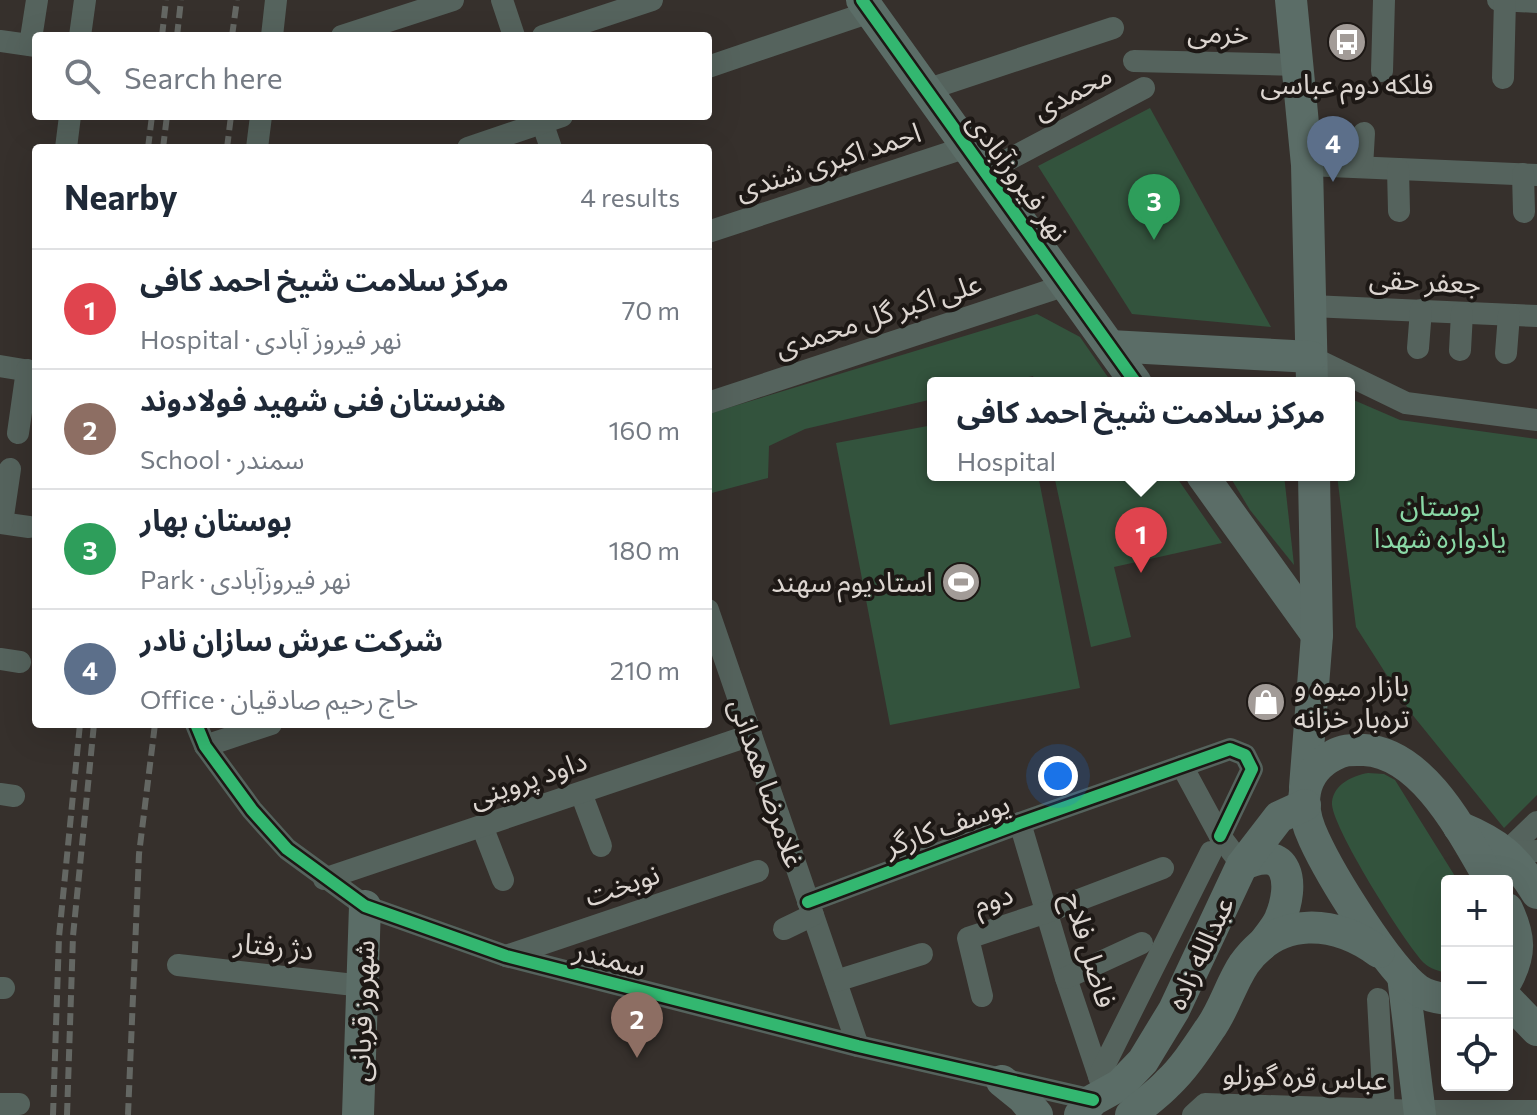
<!DOCTYPE html>
<meta charset="utf-8">
<style>
body{margin:0;font-family:Commissioner,"Noto Sans Arabic",sans-serif;background:#f6f6f7;color:#1f2937}
.controls{position:absolute;right:24px;bottom:24px;display:grid;overflow:hidden;border-radius:8px;box-shadow:0 8px 32px #0002}
.controls button{width:72px;height:72px;display:grid;place-items:center;padding:0;border:0;border-bottom:2px solid #e0e1e3;background:#fff;color:#1f2937;font:40px sans-serif}
.you{position:absolute;left:1058px;top:776px;width:28px;height:28px;margin:-20px;border:6px solid #fff;border-radius:50%;background:#1a73e8;box-shadow:0 0 0 12px #1a73e833}
.badge{display:grid;place-items:center;width:52px;height:52px;border-radius:50%;background:#5a5c62;color:#fff;font-size:26px;font-weight:700}
.pin{position:absolute;translate:-50% -66px;filter:drop-shadow(0 2px 4px #0008)}
.pin::after{content:'';position:absolute;top:42px;width:28px;height:24px;background:inherit;clip-path:polygon(0 0,100% 0,50% 100%)}
.popup{position:absolute;left:927px;top:377px;width:428px;height:104px;box-sizing:border-box;display:grid;place-content:center;border-radius:8px;background:#fff;filter:drop-shadow(0 2px 6px #0005);font-size:26px;white-space:nowrap;color:#747a83}
.popup b{font-size:30px;color:#1f2937}
.popup::after{content:'';position:absolute;left:50%;top:100%;margin-left:-16px;border:16px solid transparent;border-top-color:#fff}
.list{margin:0;padding:0;list-style:none}
h2{display:flex;justify-content:space-between;align-items:center;height:104px;margin:0;padding:0 32px;font-size:34px}
h2 small{font-size:26px;font-weight:400;color:#747a83}
.list li{display:grid;grid-template-columns:52px 1fr auto;gap:24px;align-items:center;box-sizing:border-box;height:120px;padding:0 32px;border-top:2px solid #e0e1e3}
.list b{display:block;font-size:30px;white-space:nowrap}
.list p{margin:0;font-size:26px;white-space:nowrap;color:#747a83}
.list em{font-size:26px;font-style:normal;color:#747a83}
.icon{flex:none;width:44px;height:44px;fill:none;stroke:currentColor;stroke-width:2;stroke-linecap:round;stroke-linejoin:round}
.map{position:relative;flex:none;width:1537px;height:1115px;overflow:hidden}
.search{position:absolute;background:#fff;box-shadow:0 8px 32px #0002;left:32px;top:32px;width:680px;height:88px;display:flex;align-items:center;gap:20px;box-sizing:border-box;padding:0 28px;border-radius:8px;color:#747a83;font-size:30px}
.panel{position:absolute;background:#fff;box-shadow:0 8px 32px #0002;left:32px;top:144px;width:680px;height:584px;border-radius:8px}
.map>svg:first-child{display:block}
.green{fill:#33533d}
.lines{fill:none;stroke-linecap:round;stroke-linejoin:round}
.street{stroke:#55635d;stroke-width:22}
.secondary{stroke:#5b6d67;stroke-width:32}
.rail{stroke:#646763;stroke-width:6;stroke-dasharray:12 6;stroke-linecap:butt}
.cycleway-casing{stroke:#1d1815;stroke-width:17}
.cycleway{stroke:#33b770;stroke-width:12}
.labels{text-anchor:middle;stroke-width:8;stroke-linejoin:round;paint-order:stroke}
.street-label{font-size:28px;fill:#dcd5d0;stroke:#1d1815}
.poi-label{font-size:28px;fill:#dcd5d0;stroke:#1d1815}
.park-label{font-size:28px;fill:#8ad9a6;stroke:#1d1815}
</style>
<div class="map">
<svg width="1537" height="1115" viewBox="0 0 1537 1115">
<rect width="100%" height="100%" fill="#36302c"/>
<!-- green -->
<g class="green">
<polygon points="1150,108 1271,327 1132,314 1038,166"/>
<polygon points="1037,314 1080,337 1112,383 1035,383 1033,376 1001,383 933,383 933,399 805,429 769,446 768,478 708,494 708,414"/>
<polygon points="1349,398 1400,420 1537,439 1537,795 1504,828 1411,713 1356,627 1337,475 1349,475"/>
<polygon points="933,425 933,475 1038,475 1080,688 890,725 836,443"/>
<polygon points="1054,475 1175,475 1222,543 1114,567 1131,637 1091,647"/>
<polygon points="1229,475 1284,475 1294,565 1250,510"/>
<path d="M1368,773L1384,774L1395,780L1458,881H1447V973C1439,971 1430,969 1424,963C1406,945 1329,823 1332,802C1334,784 1352,776 1368,773Z"/>
</g>
<g class="lines">
<!-- street -->
<g class="street">
<polyline points="502,0 514,36"/>
<polyline points="1498,0 1537,2"/>
<polyline points="80,36 85,0"/>
<polyline points="272,36 276,0"/>
<polyline points="342,36 453,0"/>
<polyline points="543,36 652,0"/>
<polyline points="0,41 36,46"/>
<polyline points="30,45 37,0"/>
<polyline points="1134,61 1299,65"/>
<polyline points="708,67 870,12"/>
<polyline points="1382,71 1384,0"/>
<polyline points="1503,78 1505,0"/>
<polyline points="926,90 1113,28"/>
<polyline points="540,116 551,148"/>
<polyline points="66,148 70,116"/>
<polyline points="257,148 261,116"/>
<polyline points="468,148 562,116"/>
<polyline points="1307,165 1537,175"/>
<polyline points="1362,167 1364,133"/>
<polyline points="1398,169 1399,211"/>
<polyline points="985,172 1144,88"/>
<polyline points="1523,174 1524,212"/>
<polyline points="708,232 967,147"/>
<polyline points="1311,306 1537,316"/>
<polyline points="1418,348 1421,310"/>
<polyline points="1460,350 1462,313"/>
<polyline points="1506,353 1509,315"/>
<polyline points="1311,357 1406,403 1537,420"/>
<polyline points="0,366 36,372"/>
<polyline points="708,403 1066,285"/>
<polyline points="18,433 27,370"/>
<polyline points="0,523 29,527"/>
<polyline points="2,523 10,469"/>
<polyline points="708,610 858,1046"/>
<polyline points="0,659 20,662"/>
<polyline points="196,724 205,746 252,810 287,849 365,906 506,956 858,1046 1093,1100"/>
<polyline points="205,746 271,724"/>
<polyline points="1182,766 1220,836 1242,865"/>
<polyline points="581,793 601,846"/>
<polyline points="0,794 14,796"/>
<polyline points="1020,823 1066,978 1105,1094"/>
<polyline points="482,826 503,880"/>
<polyline points="1506,852 1537,822"/>
<polyline points="1506,852 1537,851"/>
<polyline points="324,879 751,735"/>
<polyline points="808,902 1020,823 1230,749 1245,755 1252,769 1220,836"/>
<polyline points="784,929 813,915"/>
<polyline points="506,956 758,871"/>
<polyline points="178,965 363,986"/>
<polyline points="1066,978 1142,943"/>
<polyline points="836,981 922,954"/>
<polyline points="0,988 4,988"/>
<polyline points="982,996 968,938 1047,912 1163,868"/>
<polyline points="1378,999 1384,1109"/>
<polyline points="1099,1076 1211,852"/>
<polyline points="0,1104 19,1104"/>
<polyline points="1193,1115 1205,1104 1420,1111 1537,1111"/>
</g>
<!-- secondary -->
<g class="secondary">
<polyline points="862,0 1136,383"/>
<polyline points="1291,0 1307,165 1312,383"/>
<polyline points="1110,346 1311,357"/>
<polyline points="1202,475 1317,635"/>
<polyline points="1305,787 1317,635 1314,475"/>
<path d="M1459,827C1498,843 1515,857 1537,893"/>
<path d="M1242,865C1289,842 1295,884 1280,919C1276,928 1268,937 1262,945"/>
<path d="M1507,909C1520,937 1521,953 1507,980"/>
<polyline points="1403,976 1420,1115"/>
<path d="M1447,999C1437,998 1427,996 1418,990C1387,967 1331,876 1314,839C1308,826 1302,807 1305,792C1308,775 1320,762 1334,755C1344,749 1353,750 1364,750C1424,753 1464,835 1491,881"/>
<polyline points="1507,999 1537,1030"/>
<polyline points="1002,1081 1023,1098 1037,1115"/>
<polyline points="358,1115 365,906"/>
<polyline points="1080,1115 1093,1100 1120,1085 1143,1061 1174,1010 1242,865 1279,817 1305,805"/>
<path d="M1131,1115C1143,1104 1157,1095 1168,1083C1184,1068 1197,1048 1209,1030C1224,1010 1230,985 1244,964C1279,915 1335,920 1379,952"/>
</g>
<!-- rail -->
<g class="rail">
<polyline points="162,36 166,0"/>
<polyline points="177,36 181,0"/>
<polyline points="232,36 237,0"/>
<polyline points="148,148 152,116"/>
<polyline points="163,148 167,116"/>
<polyline points="227,148 231,116"/>
<polyline points="53,1115 59,937 80,724"/>
<polyline points="67,1115 73,936 94,724"/>
<polyline points="128,1115 139,854 155,724"/>
</g>
<defs>
<g id="cycleway">
<polyline points="862,0 1136,383"/>
<polyline points="196,724 205,746 252,810 287,849 365,906 506,956 858,1046 1093,1100"/>
<polyline points="808,902 1020,823 1230,749 1245,755 1252,769 1220,836"/>
</g>
</defs>
<!-- cycleway casing -->
<use href="#cycleway" class="cycleway-casing"/>
<!-- cycleway -->
<use href="#cycleway" class="cycleway"/>
</g>
<!-- icons -->
<defs>
<symbol id="bus-disc" viewBox="-11 -11 22 22"><circle r="9.5" fill="#a29b97" stroke="#1d1815"/><path d="M-5-6H5V4H4V6H2V4H-2V6H-4V4H-5ZM-3.5-4V0h7V-4ZM-3.5 1.2v1.5H-2V1.2ZM2 1.2v1.5H3.5V1.2Z" fill="#fff"/></symbol>
<symbol id="stadium-disc" viewBox="-11 -11 22 22"><circle r="9.5" fill="#a29b97" stroke="#1d1815"/><path d="M0-5a6.5 5 0 1 0 0 10a6.5 5 0 1 0 0-10ZM-3.5-1.8h7v3.6h-7Z" fill="#fff"/></symbol>
<symbol id="shop-disc" viewBox="-11 -11 22 22"><circle r="9.5" fill="#a29b97" stroke="#1d1815"/><path d="M-5-2.5h2.3a2.7 3.5 0 0 1 5.4 0H5L5.5 6h-11ZM-1.5-2.5h3a1.5 2.3 0 0 0-3 0Z" fill="#fff"/></symbol>
</defs>
<g fill-rule="evenodd">
<use href="#bus-disc" x="1325" y="20" width="44" height="44"/>
<use href="#stadium-disc" x="939" y="560" width="44" height="44"/>
<use href="#shop-disc" x="1244" y="680" width="44" height="44"/>
</g>
<g class="labels">
<!-- street labels -->
<g class="street-label">
<text transform="translate(1218 33) rotate(1)" y="10">خرمی</text>
<text transform="translate(1072 92) rotate(-28)" y="10">محمدی</text>
<text transform="translate(828 161) rotate(-18)" y="10">احمد اکبری شندی</text>
<text transform="translate(1018 177) rotate(54)" y="10">نهر فیروزآبادی</text>
<text transform="translate(1425 281) rotate(3)" y="10">جعفر حقی</text>
<text transform="translate(878 315) rotate(-18)" y="10">علی اکبر گل محمدی</text>
<text transform="translate(528 779) rotate(-19)" y="10">داود پروینی</text>
<text transform="translate(767 783) rotate(71)" y="10">غلامرضا همدانی</text>
<text transform="translate(947 825) rotate(-20)" y="10">یوسف کارگر</text>
<text transform="translate(622 885) rotate(-19)" y="10">نوبخت</text>
<text transform="translate(993 899) rotate(-18)" y="10">دوم</text>
<text transform="translate(274 946) rotate(6)" y="10">دژ رفتار</text>
<text transform="translate(1090 950) rotate(73)" y="10">فاضل فلاح</text>
<text transform="translate(1200 953) rotate(-65)" y="10">عبدالله زاده</text>
<text transform="translate(610 958) rotate(14)" y="10">سمندر</text>
<text transform="translate(362 1011) rotate(-88)" y="10">شهروز قربانی</text>
<text transform="translate(1305 1077) rotate(2)" y="10">عباس قره گوزلو</text>
</g>
<!-- poi labels -->
<g class="poi-label">
<text x="1347" y="94">فلکه دوم عباسی</text>
<text x="933" y="592" text-anchor="end">استادیوم سهند</text>
<text x="1294" y="696" text-anchor="start">بازار میوه و<tspan x="1294" dy="32">تره‌بار خزانه</tspan></text>
</g>
<!-- park labels -->
<g class="park-label">
<text x="1440" y="516">بوستان<tspan x="1440" dy="32">یادواره شهدا</tspan></text>
</g>
</g>
</svg>
<div class="controls">
<button>+</button>
<button>−</button>
<button><svg class="icon" aria-label="locate" viewBox="0 0 24 24"><circle cx="12" cy="12" r="6"/><path d="M12 2v4M12 18v4M2 12h4M18 12h4"/></svg></button>
</div>
<div class="you"></div>
<div class="pin badge" style="left:1141px;top:573px;background:#e0444e">1</div>
<div class="popup"><b>مرکز سلامت شیخ احمد کافی</b>Hospital</div>
<div class="pin badge" style="left:637px;top:1058px;background:#8d6e63">2</div>
<div class="pin badge" style="left:1154px;top:240px;background:#2e9e5b">3</div>
<div class="pin badge" style="left:1333px;top:182px;background:#5c6f8a">4</div>
<div class="search"><svg class="icon" aria-label="search" viewBox="0 0 24 24"><circle cx="10" cy="10" r="6"/><path d="M15 15l6 6"/></svg>Search here</div>
<section class="panel">
<h2>Nearby<small>4 results</small></h2>
<ul class="list">
<li><span class="badge" style="background:#e0444e">1</span><div><b>مرکز سلامت شیخ احمد کافی</b><p>Hospital · نهر فیروز آبادی</p></div><em>70 m</em></li>
<li><span class="badge" style="background:#8d6e63">2</span><div><b>هنرستان فنی شهید فولادوند</b><p>School · سمندر</p></div><em>160 m</em></li>
<li><span class="badge" style="background:#2e9e5b">3</span><div><b>بوستان بهار</b><p>Park · نهر فیروزآبادی</p></div><em>180 m</em></li>
<li><span class="badge" style="background:#5c6f8a">4</span><div><b>شرکت عرش سازان نادر</b><p>Office · حاج رحیم صادقیان</p></div><em>210 m</em></li>
</ul>
</section>
</div>
